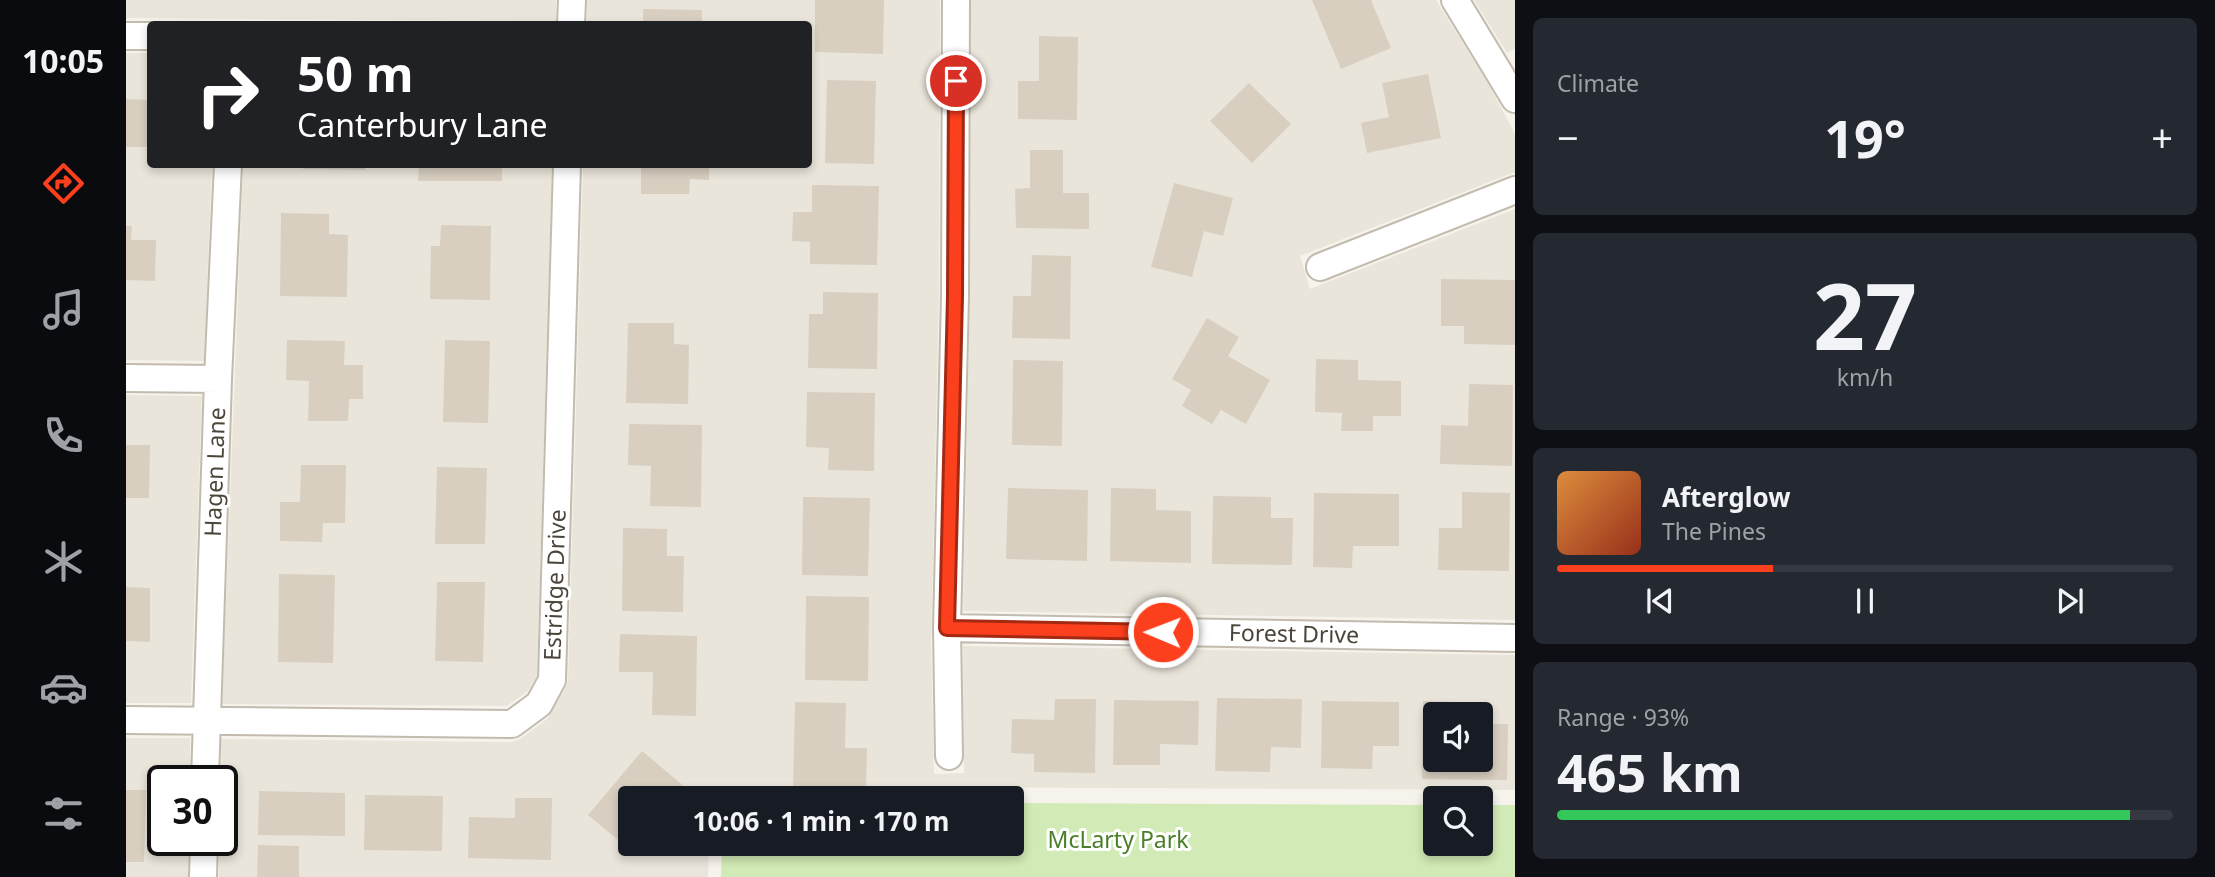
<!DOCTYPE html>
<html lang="en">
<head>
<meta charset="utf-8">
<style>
  body { margin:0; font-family:"Noto Sans",sans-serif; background:#242831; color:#f1f3f6; height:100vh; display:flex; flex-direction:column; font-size:26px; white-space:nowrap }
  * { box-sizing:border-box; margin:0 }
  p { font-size:23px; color:#9ea1a6 }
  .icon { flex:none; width:38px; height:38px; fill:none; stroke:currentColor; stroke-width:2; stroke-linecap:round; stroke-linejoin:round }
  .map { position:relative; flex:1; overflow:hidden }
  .side { display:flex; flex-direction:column; gap:18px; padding:18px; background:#0d0f14; width:700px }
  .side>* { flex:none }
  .banner { position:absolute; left:21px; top:21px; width:665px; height:147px; border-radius:7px; box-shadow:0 4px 10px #0003; background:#202124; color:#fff; overflow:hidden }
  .fabs { position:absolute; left:1297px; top:702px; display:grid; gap:14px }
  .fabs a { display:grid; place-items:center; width:70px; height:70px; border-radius:7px; background:#171b24; box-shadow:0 4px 10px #0003; font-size:35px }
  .speed { position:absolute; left:21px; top:765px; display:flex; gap:14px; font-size:35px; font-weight:700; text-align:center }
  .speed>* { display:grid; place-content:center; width:91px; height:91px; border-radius:50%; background:#171b24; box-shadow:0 4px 10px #0003; line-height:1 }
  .speed .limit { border:4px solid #111; border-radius:10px; background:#fff; color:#111 }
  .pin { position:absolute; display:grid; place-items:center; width:60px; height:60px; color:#fff; margin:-30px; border:4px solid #fff; border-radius:50%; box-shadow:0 2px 7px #0007 }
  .me { position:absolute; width:77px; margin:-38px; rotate:271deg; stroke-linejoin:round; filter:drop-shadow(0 0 5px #0008) }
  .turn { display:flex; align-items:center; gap:24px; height:147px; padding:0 35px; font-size:32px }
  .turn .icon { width:91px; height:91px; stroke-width:2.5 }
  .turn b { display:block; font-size:49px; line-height:60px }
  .big { font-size:52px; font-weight:700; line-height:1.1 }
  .side .card { flex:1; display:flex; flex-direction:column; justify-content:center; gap:10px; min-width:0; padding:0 24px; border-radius:10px; background:#242831 }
  .side .dial { align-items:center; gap:0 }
  .dial b { font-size:91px; line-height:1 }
  .song { display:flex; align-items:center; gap:21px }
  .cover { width:84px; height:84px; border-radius:10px; background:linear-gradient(135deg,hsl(30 70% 55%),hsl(10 70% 35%)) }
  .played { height:7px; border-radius:4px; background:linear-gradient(90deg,#fc3f1d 35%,#363941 35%) }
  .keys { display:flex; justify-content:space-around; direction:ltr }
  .heat { display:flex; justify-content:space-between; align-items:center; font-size:38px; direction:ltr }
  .charge { height:10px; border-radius:5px; background:linear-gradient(90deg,#34c759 93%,#363941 0) }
  .trip { position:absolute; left:492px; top:786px; width:406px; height:70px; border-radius:7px; background:#171b24; box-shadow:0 4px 10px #0003; font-weight:700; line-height:70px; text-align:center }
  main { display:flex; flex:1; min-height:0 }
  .tabs { display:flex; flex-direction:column; width:126px; justify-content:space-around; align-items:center; background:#090b0e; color:#9ea1a6 }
  .tabs .icon { width:49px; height:49px }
  .tabs .current { color:#fc3f1d }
  .tabs b { font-size:32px; color:#f1f3f6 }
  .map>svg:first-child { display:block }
  .residential { fill:#eae5da; fill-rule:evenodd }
  .green { fill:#d2eab5 }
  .building { fill:#d8cfc1 }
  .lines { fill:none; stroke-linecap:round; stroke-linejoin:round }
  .minor-casing { stroke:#c2bbae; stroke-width:30 }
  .minor { stroke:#fff; stroke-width:26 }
  .route-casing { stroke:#a42913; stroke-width:18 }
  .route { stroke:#fc3f1d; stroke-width:12 }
  .labels { text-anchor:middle; stroke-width:6; stroke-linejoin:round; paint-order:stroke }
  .street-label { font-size:23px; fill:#4b4439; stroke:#fff }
  .park-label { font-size:23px; fill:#4a7f2a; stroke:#fff }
</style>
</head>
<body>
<main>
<nav class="tabs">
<b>10:05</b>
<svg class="icon current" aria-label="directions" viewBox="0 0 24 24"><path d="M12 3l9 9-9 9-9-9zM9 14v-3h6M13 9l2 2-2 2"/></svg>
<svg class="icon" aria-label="music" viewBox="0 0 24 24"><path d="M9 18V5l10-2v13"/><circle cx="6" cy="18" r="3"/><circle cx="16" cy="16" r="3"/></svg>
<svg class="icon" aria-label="phone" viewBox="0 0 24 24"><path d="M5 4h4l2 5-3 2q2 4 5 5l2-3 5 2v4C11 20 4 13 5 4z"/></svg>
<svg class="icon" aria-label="climate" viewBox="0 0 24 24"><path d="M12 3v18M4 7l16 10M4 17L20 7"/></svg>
<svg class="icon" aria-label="car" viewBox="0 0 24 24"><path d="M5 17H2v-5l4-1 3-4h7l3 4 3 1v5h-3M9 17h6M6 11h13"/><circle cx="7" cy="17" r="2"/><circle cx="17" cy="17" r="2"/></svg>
<svg class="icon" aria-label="filters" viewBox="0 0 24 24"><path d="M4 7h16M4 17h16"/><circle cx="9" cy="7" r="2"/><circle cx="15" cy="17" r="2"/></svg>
</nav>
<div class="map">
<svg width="1389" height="877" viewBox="0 0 1389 877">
  <rect width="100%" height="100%" fill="#f6f3ec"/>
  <!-- residential -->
  <path class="residential" d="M 0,0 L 430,0 L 430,21 L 0,18 Z
    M 461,0 L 814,0 L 813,296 L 805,645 L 808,774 L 838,773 L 837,646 L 1389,655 L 1389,790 L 597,786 L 589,789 L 584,798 L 504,798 L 504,844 L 583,844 L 582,877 L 93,877 L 93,840 L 96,840 L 95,739 L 385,742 L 394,739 L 421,719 L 439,690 L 442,680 L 457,165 L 682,164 L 682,24 L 461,24 ZM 1309,714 L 1354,714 L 1354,760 L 1309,760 Z
    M 845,0 L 1310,0 L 1363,85 L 1389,134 L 1389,172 L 1174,256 L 1184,289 L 1389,209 L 1389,620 L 837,611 L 844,297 Z
    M 1348,0 L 1389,0 L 1389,49 L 1381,53 Z
    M 0,53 L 24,53 L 24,164 L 86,165 L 78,361 L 0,360 Z
    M 117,165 L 426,165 L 411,675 L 402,691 L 381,706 L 96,704 Z
    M 0,395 L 76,396 L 65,703 L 0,703 Z
    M 0,738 L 64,738 L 64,780 L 37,780 L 37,840 L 62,840 L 62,877 L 0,877 Z"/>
  <!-- green -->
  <path class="green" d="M 886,803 L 1309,805 L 1309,844 L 1354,844 L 1355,805 L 1389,805 L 1389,877 L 595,877 L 596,844 L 886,844 Z"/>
  <!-- building -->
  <path class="building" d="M 689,0 L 758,0 L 757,54 L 689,52 Z
    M 1186,0 L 1245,0 L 1265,48 L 1215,69 Z
    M 517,9 L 576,10 L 576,24 L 517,24 Z
    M 913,36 L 952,37 L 951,120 L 892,119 L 892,81 L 913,81 Z
    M 1302,74 L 1315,138 L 1241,153 L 1235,123 L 1263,117 L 1256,83 Z
    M 701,80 L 750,81 L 748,164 L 699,163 Z
    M 1123,83 L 1165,124 L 1126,163 L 1084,121 Z
    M 0,99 L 24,100 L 24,147 L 0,147 Z
    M 904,150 L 937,150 L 937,193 L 963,193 L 963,229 L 890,228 L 889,189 L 904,188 Z
    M 177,164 L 239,164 L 239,170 L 177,169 Z
    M 293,164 L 376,164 L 376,181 L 292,181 Z
    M 515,164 L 583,164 L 583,180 L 564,179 L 563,194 L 515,194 Z
    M 1048,183 L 1107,198 L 1097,236 L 1078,231 L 1066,277 L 1025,267 Z
    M 686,185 L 753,186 L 751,265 L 684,264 L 684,242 L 666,241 L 667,212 L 686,212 Z
    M 155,213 L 203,214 L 203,234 L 222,235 L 221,297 L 154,296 Z
    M 315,225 L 365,226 L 364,300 L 304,299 L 305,246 L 314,246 Z
    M 0,226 L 6,226 L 5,240 L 30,240 L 29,281 L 0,280 Z
    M 906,255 L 945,256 L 944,339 L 886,338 L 887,296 L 905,296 Z
    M 1315,279 L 1389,280 L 1389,345 L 1338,344 L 1338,326 L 1315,326 Z
    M 697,292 L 752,293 L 751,369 L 682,368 L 683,314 L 697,314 Z
    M 1081,318 L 1113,337 L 1102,356 L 1144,380 L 1120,424 L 1095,410 L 1086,424 L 1056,406 L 1065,390 L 1046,379 Z
    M 502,323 L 548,323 L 548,344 L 563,345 L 562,404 L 500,403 Z
    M 161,340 L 219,341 L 218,365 L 237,365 L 237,399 L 223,399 L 222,421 L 182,421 L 183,381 L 160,380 Z
    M 319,340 L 364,341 L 362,423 L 317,422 Z
    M 1190,359 L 1232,360 L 1232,380 L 1275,381 L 1275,416 L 1247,416 L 1247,431 L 1215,431 L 1216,413 L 1189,412 Z
    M 887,360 L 937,361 L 936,446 L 886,445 Z
    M 1343,384 L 1387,385 L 1386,466 L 1314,464 L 1315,425 L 1342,426 Z
    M 681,392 L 749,393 L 748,471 L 702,470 L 703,448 L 680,447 Z
    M 503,424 L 576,425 L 575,507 L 524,506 L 525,466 L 502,465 Z
    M 0,445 L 24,445 L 23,498 L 0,498 Z
    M 175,465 L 220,465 L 219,523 L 197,523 L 196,542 L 154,541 L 154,502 L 174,502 Z
    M 311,467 L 361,468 L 359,544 L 309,544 Z
    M 882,488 L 962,490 L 961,561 L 880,559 Z
    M 985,488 L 1030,489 L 1030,510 L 1065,511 L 1065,563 L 984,561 Z
    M 1336,492 L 1384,493 L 1383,571 L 1312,570 L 1313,528 L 1336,528 Z
    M 1188,493 L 1273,494 L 1273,546 L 1227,546 L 1226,568 L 1187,567 Z
    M 1087,496 L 1145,497 L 1145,518 L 1167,518 L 1166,565 L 1086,564 Z
    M 677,497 L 744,498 L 742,576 L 676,575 Z
    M 497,528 L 541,529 L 541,556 L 558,556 L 557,612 L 496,611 Z
    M 153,574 L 209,575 L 207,663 L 152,662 Z
    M 311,582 L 359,582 L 357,662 L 309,661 Z
    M 0,587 L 24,588 L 24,642 L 0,641 Z
    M 680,596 L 743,597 L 742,681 L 679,680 Z
    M 494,634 L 571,636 L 570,716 L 526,715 L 527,672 L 493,672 Z
    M 1091,698 L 1176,699 L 1175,748 L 1145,747 L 1144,772 L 1089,771 Z
    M 929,699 L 970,699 L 969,773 L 908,772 L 908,754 L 885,753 L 886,719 L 928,720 Z
    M 988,700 L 1073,701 L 1072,745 L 1034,744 L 1034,765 L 987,765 Z
    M 1196,701 L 1273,702 L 1273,746 L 1247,746 L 1246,769 L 1195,768 Z
    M 1297,701 L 1332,702 L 1332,714 L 1309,714 L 1309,760 L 1354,760 L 1354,724 L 1382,724 L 1381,780 L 1296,779 Z
    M 669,702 L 720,703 L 719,748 L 741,748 L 740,789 L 667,788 Z
    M 516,751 L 559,787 L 550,798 L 504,798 L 504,837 L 498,845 L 462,815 Z
    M 0,790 L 20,790 L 18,862 L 0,862 Z
    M 133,791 L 219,793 L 219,836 L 132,835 Z
    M 239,795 L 317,796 L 316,851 L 238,850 Z
    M 389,798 L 426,798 L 425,860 L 342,858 L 343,817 L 389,818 Z
    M 132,845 L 173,846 L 173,877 L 131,877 Z"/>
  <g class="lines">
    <defs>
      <path id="minor" d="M 1329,0 L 1389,99
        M 445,24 L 446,0
        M 0,36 L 24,36
        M 1194,267 L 1389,190
        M 0,378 L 92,379
        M 821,628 L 1389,638
        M 0,720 L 386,724 L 413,704 L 426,680 L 441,164
        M 823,756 L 821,628 L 829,296 L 830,0
        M 79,780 L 92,379 L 102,164
        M 77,877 L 78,840"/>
    </defs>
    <!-- minor casing -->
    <use href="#minor" class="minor-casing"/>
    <!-- minor -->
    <use href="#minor" class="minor"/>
  </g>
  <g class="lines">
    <defs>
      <path id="route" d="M 830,81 L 829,296 L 821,628 L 1037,632"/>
    </defs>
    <!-- route casing -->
    <use href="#route" class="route-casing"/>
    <!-- route -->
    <use href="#route" class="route"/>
  </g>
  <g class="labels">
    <!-- street labels -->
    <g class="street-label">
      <text transform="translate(89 472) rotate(-88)" y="8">Hagen Lane</text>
      <text transform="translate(429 585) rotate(-88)" y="8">Estridge Drive</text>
      <text transform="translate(1168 634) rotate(1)" y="8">Forest Drive</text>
    </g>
    <!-- park labels -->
    <g class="park-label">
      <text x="992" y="848">McLarty Park</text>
    </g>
  </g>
</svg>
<div class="fabs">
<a><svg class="icon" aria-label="sound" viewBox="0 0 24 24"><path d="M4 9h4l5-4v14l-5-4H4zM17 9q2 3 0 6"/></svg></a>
<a><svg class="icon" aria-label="search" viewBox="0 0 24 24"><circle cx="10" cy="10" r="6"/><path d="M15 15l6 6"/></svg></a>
</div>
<div class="speed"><div class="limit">30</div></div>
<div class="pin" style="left:830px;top:81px;background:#d93025"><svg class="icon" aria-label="arrive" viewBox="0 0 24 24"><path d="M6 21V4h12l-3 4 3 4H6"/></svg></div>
<svg class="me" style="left:1037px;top:632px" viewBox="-20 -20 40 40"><circle r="17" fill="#fc3f1d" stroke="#fff" stroke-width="3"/><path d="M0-11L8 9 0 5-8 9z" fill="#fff"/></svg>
<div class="trip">10:06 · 1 min · 170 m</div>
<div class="banner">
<div class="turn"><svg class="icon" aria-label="right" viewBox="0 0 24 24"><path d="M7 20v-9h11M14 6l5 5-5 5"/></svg><div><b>50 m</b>Canterbury Lane</div></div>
</div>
</div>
<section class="side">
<div class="card"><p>Climate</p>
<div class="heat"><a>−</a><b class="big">19°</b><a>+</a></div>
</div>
<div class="card dial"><b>27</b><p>km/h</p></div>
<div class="card">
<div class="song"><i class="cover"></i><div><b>Afterglow</b><p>The Pines</p></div></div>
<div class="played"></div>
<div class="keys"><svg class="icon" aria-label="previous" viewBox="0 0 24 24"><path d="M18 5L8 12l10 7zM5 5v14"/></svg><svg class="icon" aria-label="pause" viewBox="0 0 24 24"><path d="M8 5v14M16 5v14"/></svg><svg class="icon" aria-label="next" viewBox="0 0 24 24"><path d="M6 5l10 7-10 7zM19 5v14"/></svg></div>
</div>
<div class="card"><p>Range · 93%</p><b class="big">465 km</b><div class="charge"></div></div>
</section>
</main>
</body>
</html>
